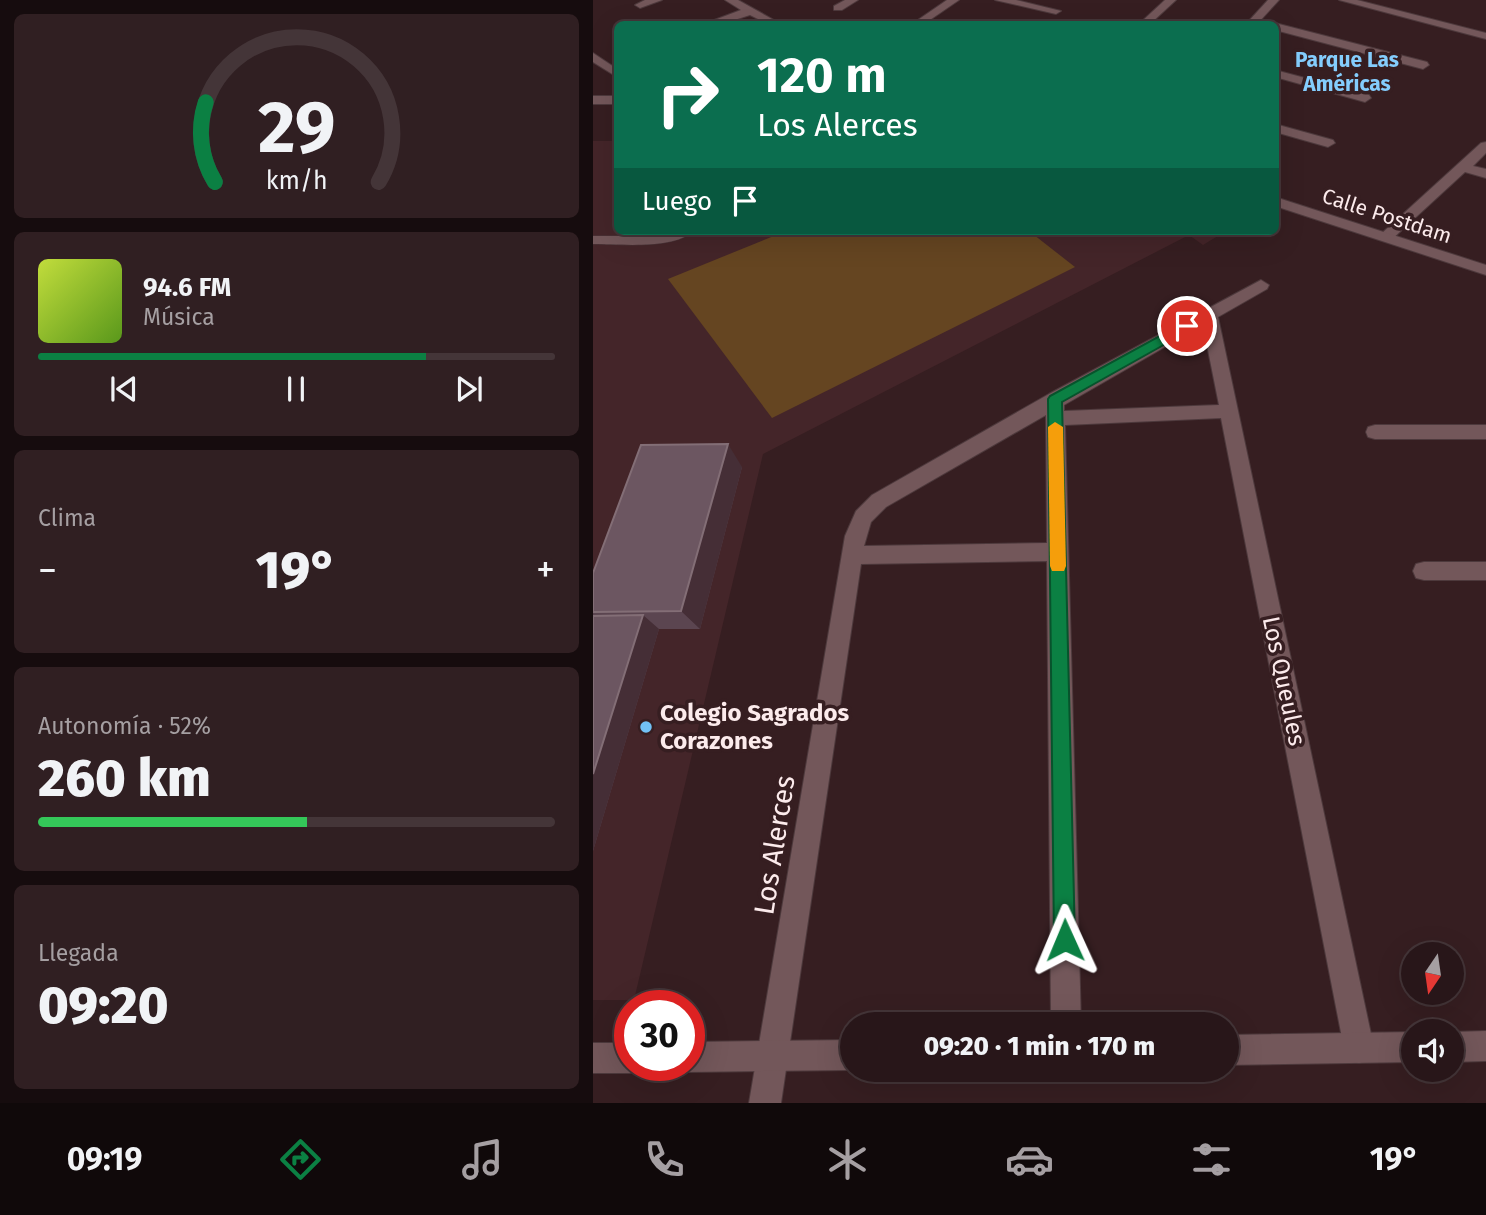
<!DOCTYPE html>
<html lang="es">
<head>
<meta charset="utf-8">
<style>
  body { margin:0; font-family:"Fira Sans",sans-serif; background:#301f22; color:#f1f3f6; height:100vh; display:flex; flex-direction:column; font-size:26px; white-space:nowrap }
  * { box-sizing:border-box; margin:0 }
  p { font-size:23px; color:#a59fa2 }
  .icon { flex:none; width:38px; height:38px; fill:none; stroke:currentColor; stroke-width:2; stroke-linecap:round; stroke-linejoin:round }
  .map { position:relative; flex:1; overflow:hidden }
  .details { display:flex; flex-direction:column; gap:14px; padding:14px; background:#160c0e; width:593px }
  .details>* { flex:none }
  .banner { position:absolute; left:21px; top:21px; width:665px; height:214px; border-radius:10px; box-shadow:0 7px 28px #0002,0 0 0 2px #443538; background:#0b6e4f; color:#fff; overflow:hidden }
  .needle { width:46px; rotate:193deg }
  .fabs { position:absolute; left:808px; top:942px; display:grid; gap:14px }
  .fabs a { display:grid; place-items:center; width:63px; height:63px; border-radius:50%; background:#281619; box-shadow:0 7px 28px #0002,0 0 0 2px #443538; font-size:35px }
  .speed { position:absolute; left:21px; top:990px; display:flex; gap:14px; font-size:35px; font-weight:700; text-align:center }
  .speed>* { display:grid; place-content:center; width:91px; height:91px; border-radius:50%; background:#281619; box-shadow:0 7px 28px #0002,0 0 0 2px #443538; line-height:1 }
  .speed .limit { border:10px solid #d22; background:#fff; color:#111 }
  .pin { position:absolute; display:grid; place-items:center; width:60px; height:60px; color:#fff; margin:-30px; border:4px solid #fff; border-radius:50%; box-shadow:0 2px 7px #0007 }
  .me { position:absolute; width:77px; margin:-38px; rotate:359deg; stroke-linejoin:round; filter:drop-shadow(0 0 5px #0008) }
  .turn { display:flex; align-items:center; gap:24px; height:147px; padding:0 28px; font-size:32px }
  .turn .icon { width:91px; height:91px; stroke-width:2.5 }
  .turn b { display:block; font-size:49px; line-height:60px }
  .then { display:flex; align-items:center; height:66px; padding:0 28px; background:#0003; gap:14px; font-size:26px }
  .big { font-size:52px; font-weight:800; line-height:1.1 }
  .details .widget { flex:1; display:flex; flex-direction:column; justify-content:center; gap:10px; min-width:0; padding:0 24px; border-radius:10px; background:#301f22 }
  .details .dial { align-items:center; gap:0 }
  .dial svg { height:182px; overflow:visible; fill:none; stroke:#443538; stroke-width:7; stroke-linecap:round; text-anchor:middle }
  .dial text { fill:#f1f3f6; stroke:none }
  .song { display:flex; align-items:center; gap:21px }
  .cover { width:84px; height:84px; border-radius:10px; background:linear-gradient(135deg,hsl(70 70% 55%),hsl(90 70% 35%)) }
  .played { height:7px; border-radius:4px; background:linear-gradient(90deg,#0b8043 75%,#443538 75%) }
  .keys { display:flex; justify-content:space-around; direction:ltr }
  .heat { display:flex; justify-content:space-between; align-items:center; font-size:38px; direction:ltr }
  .charge { height:10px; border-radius:5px; background:linear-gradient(90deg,#34c759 52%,#443538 0) }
  .trip { position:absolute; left:247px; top:1012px; width:399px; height:70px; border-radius:35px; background:#281619; box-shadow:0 7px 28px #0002,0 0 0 2px #443538; font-weight:800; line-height:70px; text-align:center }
  .tab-bar { display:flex; height:112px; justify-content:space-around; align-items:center; background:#10090a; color:#a59fa2 }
  .tab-bar .icon { width:49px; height:49px }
  .tab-bar .current { color:#0b8043 }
  .tab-bar b { font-size:32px; color:#f1f3f6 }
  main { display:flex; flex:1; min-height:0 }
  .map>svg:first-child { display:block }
  .built { fill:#442529 }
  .green { fill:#654521 }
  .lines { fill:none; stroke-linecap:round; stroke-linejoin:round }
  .service-casing { stroke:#4d393c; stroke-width:1 }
  .minor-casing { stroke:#4d393c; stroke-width:2 }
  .tertiary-casing { stroke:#4d393c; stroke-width:2 }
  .secondary-casing { stroke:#4d393c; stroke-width:2 }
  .service { fill:#73575a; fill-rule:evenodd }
  .minor { fill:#73575a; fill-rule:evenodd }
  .tertiary { fill:#73575a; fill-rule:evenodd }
  .secondary { fill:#73575a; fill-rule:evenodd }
  .wall { fill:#5b4550 }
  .shaded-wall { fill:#452e36 }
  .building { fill:#6c5661; stroke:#836e76; stroke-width:2 }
  .route { fill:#0b8043; stroke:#07532c; stroke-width:2 }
  .slow { fill:#f59e0b }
  .poi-dot { fill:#72c1f5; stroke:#361e21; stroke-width:2.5 }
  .labels { text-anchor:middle; stroke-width:7; stroke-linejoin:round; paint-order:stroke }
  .far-neighbourhood-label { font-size:21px; font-weight:bold; fill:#84cdfd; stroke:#361e21 }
  .far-street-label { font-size:21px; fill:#fcebec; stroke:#361e21 }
  .street-label { font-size:24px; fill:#fcebec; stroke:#361e21 }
  .poi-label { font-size:24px; font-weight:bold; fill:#fcebec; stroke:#361e21; text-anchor:start }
  .near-street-label { font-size:28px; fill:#fcebec; stroke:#361e21 }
</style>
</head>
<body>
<main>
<section class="details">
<div class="widget dial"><svg viewBox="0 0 100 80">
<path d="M14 69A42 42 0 1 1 86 69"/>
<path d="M14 69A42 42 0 0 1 10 34" stroke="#0b8043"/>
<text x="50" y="56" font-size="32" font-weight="700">29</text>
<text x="50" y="72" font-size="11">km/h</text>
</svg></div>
<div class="widget">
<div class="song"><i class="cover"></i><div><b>94.6 FM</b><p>Música</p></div></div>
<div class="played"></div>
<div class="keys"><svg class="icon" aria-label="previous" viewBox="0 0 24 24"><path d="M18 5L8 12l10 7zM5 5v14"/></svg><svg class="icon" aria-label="pause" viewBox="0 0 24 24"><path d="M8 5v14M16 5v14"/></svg><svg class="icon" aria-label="next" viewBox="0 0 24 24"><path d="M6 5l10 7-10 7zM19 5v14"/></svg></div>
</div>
<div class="widget"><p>Clima</p>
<div class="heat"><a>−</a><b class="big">19°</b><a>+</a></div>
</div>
<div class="widget"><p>Autonomía · 52%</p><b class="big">260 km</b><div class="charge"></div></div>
<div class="widget"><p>Llegada</p><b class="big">09:20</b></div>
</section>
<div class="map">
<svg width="893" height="1103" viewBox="0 0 893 1103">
  <rect width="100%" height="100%" fill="#361e21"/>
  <!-- built -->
  <path class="built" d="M 0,141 L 24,141 L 24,231 L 633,231 L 610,245 L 596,235 L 170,454 L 41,1000 L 0,1000 Z"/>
  <!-- green -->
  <path class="green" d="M 193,231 L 436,231 L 482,267 L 179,418 L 75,279 Z"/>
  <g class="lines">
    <defs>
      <path id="service" d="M 83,231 L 101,231 C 79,250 28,244 0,244 L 0,236 L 48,236 Z"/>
      <path id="minor" d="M 52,0 L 69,0 L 47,8 L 42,5 Z
        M 132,0 L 145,0 L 188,24 L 175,24 L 157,15 L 129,24 L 115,24 L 116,22 L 148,10 Z
        M 252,0 L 265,0 L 249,10 L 241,10 L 241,6 Z
        M 354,0 L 366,0 L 331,24 L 319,24 Z
        M 402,0 L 423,0 L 468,11 L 463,14 Z
        M 572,0 L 583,0 L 557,24 L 546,24 Z
        M 675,0 L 686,0 L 664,24 L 653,24 Z
        M 746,0 L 764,0 L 893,33 L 893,39 Z
        M 682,23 L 834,62 L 836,65 L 830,69 L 682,30 L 682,24 L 677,24 Z
        M 0,53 L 24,69 L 24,77 L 0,62 Z
        M 682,70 L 776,95 L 778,98 L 772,102 L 682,77 Z
        M 682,124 L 740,140 L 742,143 L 735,147 L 682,132 Z
        M 893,142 L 893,153 L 880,166 L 893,169 L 893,178 L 872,172 L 798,240 L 788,240 L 785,237 L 788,234 L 888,143 Z
        M 668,280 L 676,285 L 674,289 L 625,317 L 781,1048 L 777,1059 L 766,1063 L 755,1059 L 751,1048 L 628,418 L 472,425 L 488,1024 L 458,1024 L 454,561 L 268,564 L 188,1103 L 156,1103 L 252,536 L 263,511 L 279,495 L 456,394 ZM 610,325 L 626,405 L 471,411 L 471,405 ZM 453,415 L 454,543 L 271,546 L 278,522 L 293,507 Z
        M 782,425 L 893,425 L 893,439 L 782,439 L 775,437 L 773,432 L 775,427 Z
        M 831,562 L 893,562 L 893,580 L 831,580 L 823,578 L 820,571 L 823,564 Z"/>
      <path id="tertiary" d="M 0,96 L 24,96 L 24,104 L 0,104 Z
        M 682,197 L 893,265 L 893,275 L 682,206 Z"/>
      <path id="secondary" d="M 893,1031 L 893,1061 L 859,1062 L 859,1032 Z
        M 821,1032 L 821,1062 L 634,1065 L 634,1035 Z
        M 259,1040 L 259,1069 L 261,1069 L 259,1070 L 96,1072 L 84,1066 L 96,1066 L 96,1042 Z
        M 0,1043 L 37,1043 L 37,1066 L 49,1066 L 48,1069 L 37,1073 L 0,1073 Z"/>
    </defs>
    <!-- service casing -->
    <use href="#service" class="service-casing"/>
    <!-- minor casing -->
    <use href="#minor" class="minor-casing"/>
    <!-- tertiary casing -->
    <use href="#tertiary" class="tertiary-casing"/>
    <!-- secondary casing -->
    <use href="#secondary" class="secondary-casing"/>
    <!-- service -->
    <use href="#service" class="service"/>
    <!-- minor -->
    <use href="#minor" class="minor"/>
    <!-- tertiary -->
    <use href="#tertiary" class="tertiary"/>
    <!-- secondary -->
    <use href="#secondary" class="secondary"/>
  </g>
  <!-- wall -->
  <path class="wall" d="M 149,467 L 107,629 L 66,629 L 0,851 L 0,573 Z"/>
  <!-- shaded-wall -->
  <path class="shaded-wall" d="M 135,444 L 149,467 L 107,629 L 88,611 Z
    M 50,615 L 66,629 L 0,851 L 0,774 Z"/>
  <!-- building -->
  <path class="building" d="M 135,444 L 88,611 L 0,612 L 0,573 L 48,445 Z
    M 50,615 L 0,774 L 0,616 Z"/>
  <!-- route -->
  <path class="route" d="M 594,321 L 599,323 L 599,329 L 469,402 L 482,940 L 479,948 L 472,951 L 464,948 L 461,940 L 455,399 L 457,396 Z"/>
  <!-- slow -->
  <path class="slow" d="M 462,422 L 470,427 L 473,566 L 471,571 L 459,571 L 457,566 L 455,427 Z"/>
  <!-- markers -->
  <circle class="poi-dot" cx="53" cy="727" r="7"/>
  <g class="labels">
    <!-- far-neighbourhood labels -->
    <g class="far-neighbourhood-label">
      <text x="754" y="67">Parque Las<tspan x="754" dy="24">Américas</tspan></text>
    </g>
    <!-- far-street labels -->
    <g class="far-street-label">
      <text transform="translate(794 216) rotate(18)" y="7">Calle Postdam</text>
    </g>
    <!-- street labels -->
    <g class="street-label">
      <text transform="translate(691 681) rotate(78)" y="8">Los Queules</text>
    </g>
    <!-- poi labels -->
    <g class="poi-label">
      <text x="67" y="721">Colegio Sagrados<tspan x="67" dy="28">Corazones</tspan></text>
    </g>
    <!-- near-street labels -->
    <g class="near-street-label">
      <text transform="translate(181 845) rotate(-81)" y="10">Los Alerces</text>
    </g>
  </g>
</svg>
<div class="fabs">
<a><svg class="needle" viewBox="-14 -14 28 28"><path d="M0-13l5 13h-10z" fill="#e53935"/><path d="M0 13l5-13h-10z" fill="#a59fa2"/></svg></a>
<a><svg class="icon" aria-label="sound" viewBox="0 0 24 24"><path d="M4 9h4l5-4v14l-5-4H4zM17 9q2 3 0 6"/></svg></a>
</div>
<div class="speed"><div class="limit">30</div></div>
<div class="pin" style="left:594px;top:326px;background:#d93025"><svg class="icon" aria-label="arrive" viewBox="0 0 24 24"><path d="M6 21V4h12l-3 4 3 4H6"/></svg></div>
<svg class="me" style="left:472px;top:940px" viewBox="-20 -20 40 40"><path d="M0-17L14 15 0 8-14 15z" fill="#0b8043" stroke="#fff" stroke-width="4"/></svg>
<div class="trip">09:20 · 1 min · 170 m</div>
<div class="banner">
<div class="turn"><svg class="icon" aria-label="right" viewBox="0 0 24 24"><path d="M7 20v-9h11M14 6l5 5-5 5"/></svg><div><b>120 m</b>Los Alerces</div></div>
<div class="then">Luego<svg class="icon" aria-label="arrive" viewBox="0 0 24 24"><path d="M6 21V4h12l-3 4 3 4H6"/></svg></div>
</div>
</div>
</main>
<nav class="tab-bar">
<b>09:19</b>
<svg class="icon current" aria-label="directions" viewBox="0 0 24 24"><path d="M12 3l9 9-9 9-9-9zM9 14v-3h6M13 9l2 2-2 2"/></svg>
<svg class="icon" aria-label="music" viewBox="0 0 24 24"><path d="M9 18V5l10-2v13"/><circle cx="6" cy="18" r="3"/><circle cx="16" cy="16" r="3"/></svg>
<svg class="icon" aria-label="phone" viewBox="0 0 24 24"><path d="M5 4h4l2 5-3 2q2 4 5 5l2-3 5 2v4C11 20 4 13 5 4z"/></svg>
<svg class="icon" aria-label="climate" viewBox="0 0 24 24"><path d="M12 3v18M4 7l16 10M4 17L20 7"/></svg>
<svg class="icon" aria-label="car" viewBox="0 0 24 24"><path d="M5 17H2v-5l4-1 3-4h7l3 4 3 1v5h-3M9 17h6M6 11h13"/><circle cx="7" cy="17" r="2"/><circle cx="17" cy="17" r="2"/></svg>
<svg class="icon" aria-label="filters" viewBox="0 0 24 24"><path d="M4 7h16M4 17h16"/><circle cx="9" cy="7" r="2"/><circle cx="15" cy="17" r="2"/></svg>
<b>19°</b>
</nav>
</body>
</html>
